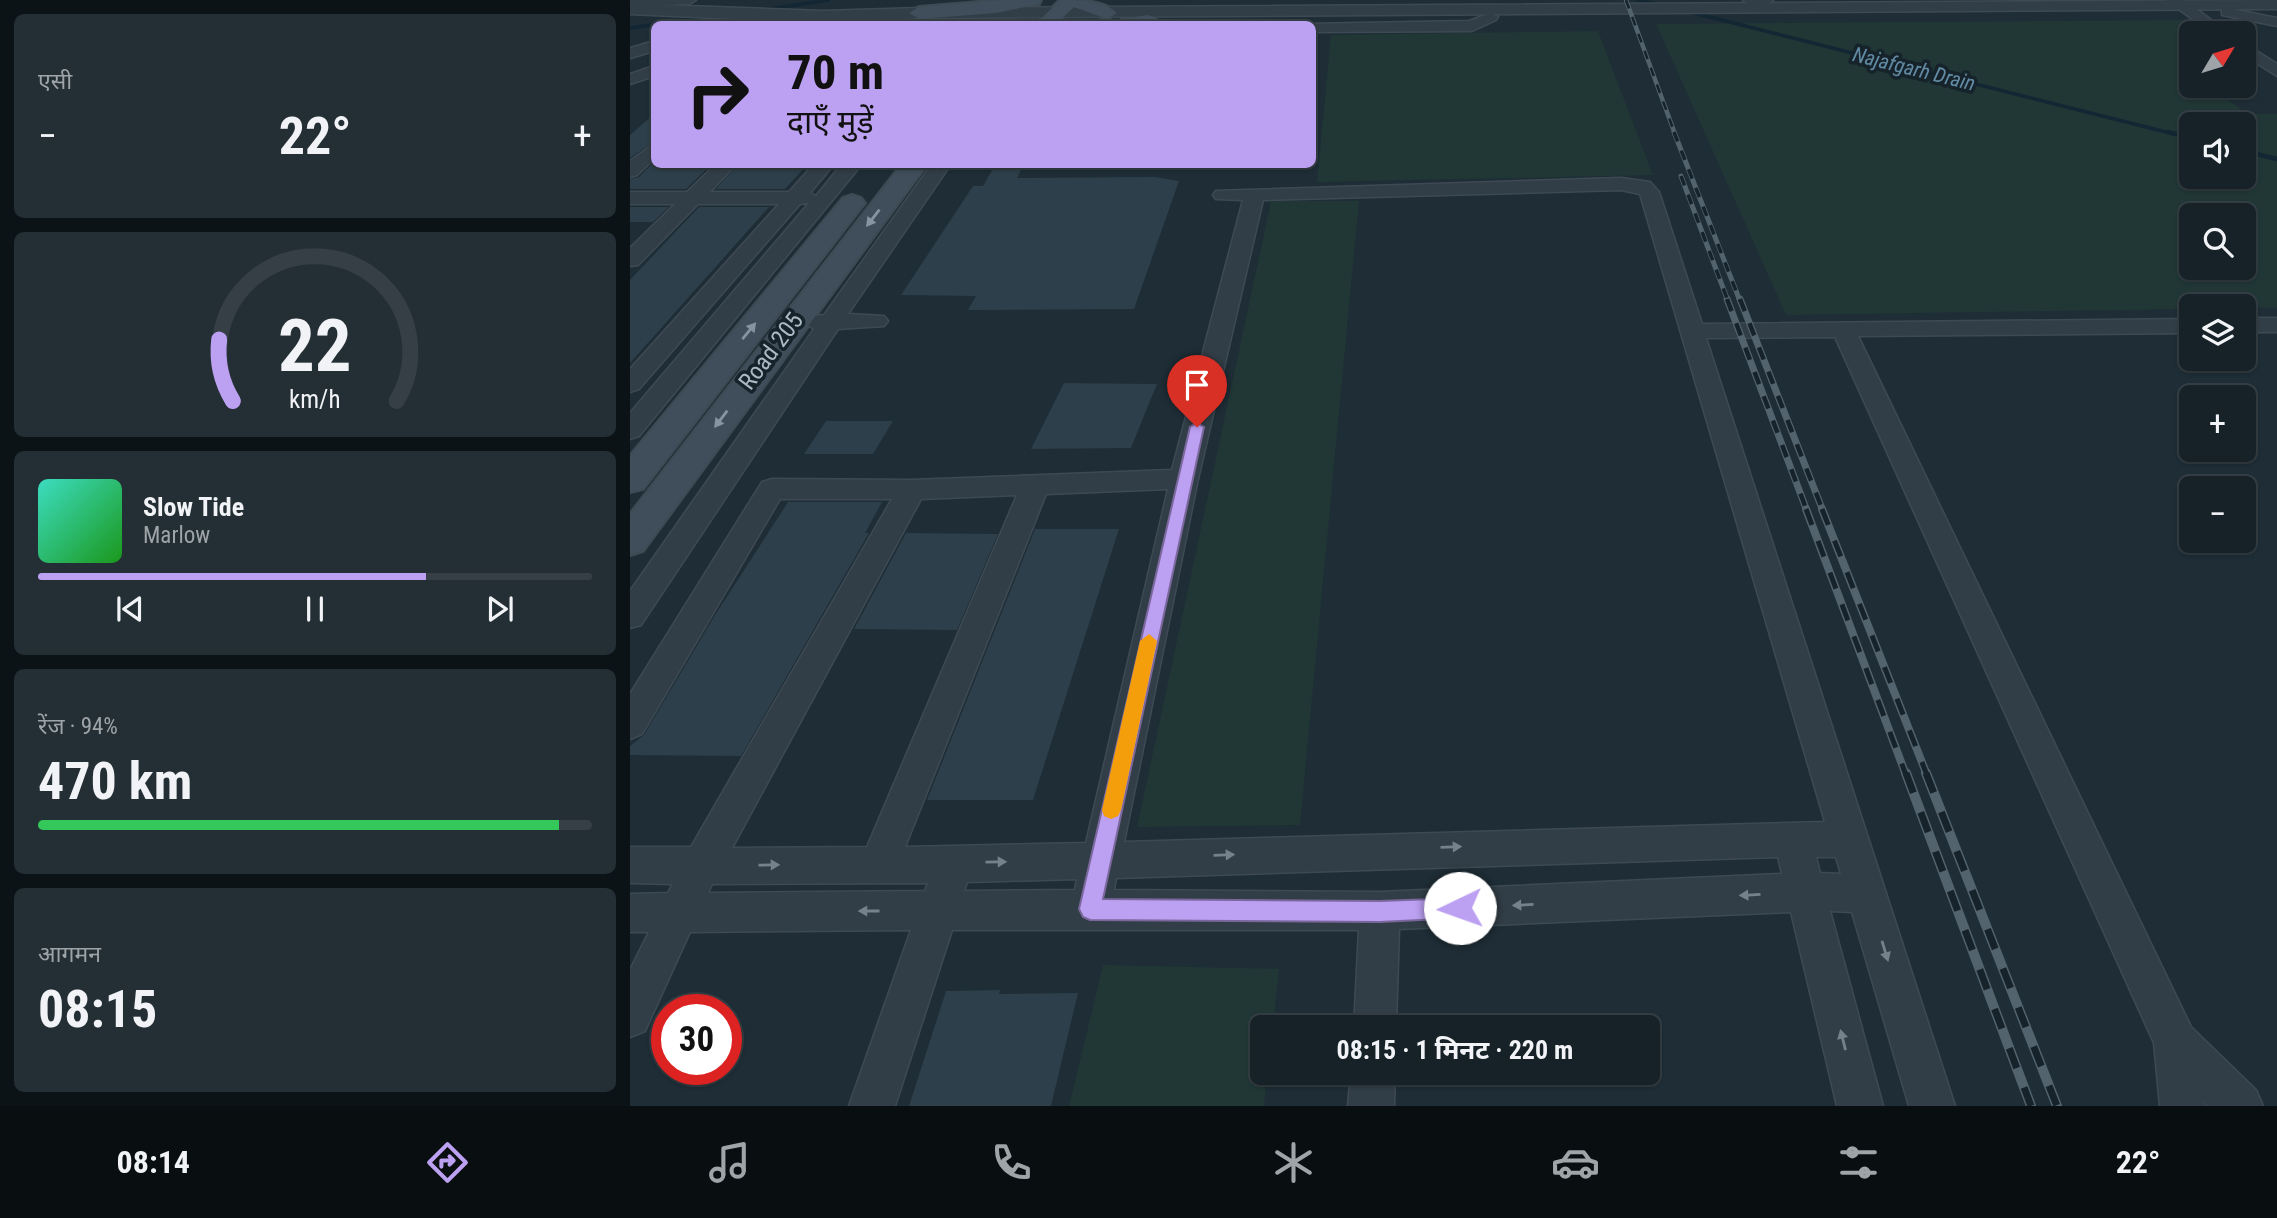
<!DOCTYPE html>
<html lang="hi">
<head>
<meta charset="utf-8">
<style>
  body { margin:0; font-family:"Roboto Condensed","Noto Sans Devanagari",sans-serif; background:#232f34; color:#f1f3f6; height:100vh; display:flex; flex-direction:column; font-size:26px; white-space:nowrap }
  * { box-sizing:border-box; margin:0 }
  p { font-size:23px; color:#9ea4a8 }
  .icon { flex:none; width:38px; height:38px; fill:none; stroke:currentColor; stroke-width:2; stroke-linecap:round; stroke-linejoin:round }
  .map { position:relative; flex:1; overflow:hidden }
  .details { display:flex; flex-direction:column; gap:14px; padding:14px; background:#0c1316; width:630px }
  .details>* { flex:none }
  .top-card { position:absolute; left:21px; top:21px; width:665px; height:147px; border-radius:10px; box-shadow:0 2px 5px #0004,0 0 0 2px #353f45; background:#bca0f2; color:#111; overflow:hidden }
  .needle { width:46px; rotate:52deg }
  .fabs { position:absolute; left:1549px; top:21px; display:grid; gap:14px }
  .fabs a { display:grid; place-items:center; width:77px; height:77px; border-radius:10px; background:#162228; box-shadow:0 2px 5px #0004,0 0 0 2px #353f45; font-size:35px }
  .speed { position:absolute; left:21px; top:994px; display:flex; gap:14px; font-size:35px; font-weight:700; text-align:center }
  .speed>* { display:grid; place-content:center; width:91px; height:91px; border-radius:50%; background:#162228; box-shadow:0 2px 5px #0004,0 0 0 2px #353f45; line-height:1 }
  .speed .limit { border:10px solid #d22; background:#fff; color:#111 }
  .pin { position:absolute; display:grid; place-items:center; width:60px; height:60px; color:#fff; margin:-72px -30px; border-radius:50% 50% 50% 0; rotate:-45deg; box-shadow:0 0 7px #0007 }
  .pin .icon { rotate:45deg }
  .me { position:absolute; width:77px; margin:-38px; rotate:267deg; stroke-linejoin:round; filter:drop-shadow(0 0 5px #0008) }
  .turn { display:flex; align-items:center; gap:24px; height:147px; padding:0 21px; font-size:32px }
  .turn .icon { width:91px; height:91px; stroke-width:2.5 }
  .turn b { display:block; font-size:49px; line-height:60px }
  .big { font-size:52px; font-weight:700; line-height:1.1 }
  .details .widget { flex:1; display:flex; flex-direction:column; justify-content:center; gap:10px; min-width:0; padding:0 24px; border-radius:10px; background:#232f34 }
  .details .dial { align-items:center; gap:0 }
  .dial svg { height:182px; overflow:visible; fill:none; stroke:#353f45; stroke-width:7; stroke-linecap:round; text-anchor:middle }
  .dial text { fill:#f1f3f6; stroke:none }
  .song { display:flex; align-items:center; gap:21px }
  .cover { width:84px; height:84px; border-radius:10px; background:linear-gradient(135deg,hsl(170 70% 55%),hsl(120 70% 35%)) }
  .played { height:7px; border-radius:4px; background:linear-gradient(90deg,#bca0f2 70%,#353f45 70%) }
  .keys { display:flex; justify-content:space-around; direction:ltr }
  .heat { display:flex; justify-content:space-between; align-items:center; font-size:38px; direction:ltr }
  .charge { height:10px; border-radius:5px; background:linear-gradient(90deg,#34c759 94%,#353f45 0) }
  .trip { position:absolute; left:620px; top:1015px; width:410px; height:70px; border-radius:10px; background:#162228; box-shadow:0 2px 5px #0004,0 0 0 2px #353f45; font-weight:700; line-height:70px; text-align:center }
  .dock { display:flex; height:112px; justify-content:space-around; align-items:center; background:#090e10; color:#9ea4a8 }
  .dock .icon { width:49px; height:49px }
  .dock .on { color:#bca0f2 }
  .dock b { font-size:32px; color:#f1f3f6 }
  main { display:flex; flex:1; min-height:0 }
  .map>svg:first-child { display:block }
  .green { fill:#203736; fill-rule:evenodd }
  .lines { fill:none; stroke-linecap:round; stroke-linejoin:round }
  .stream-far1 { stroke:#122633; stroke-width:3.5 }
  .stream { stroke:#122633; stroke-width:4.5 }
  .building { fill:#2d3f4a }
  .minor-casing { stroke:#3e4a53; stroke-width:3 }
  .tertiary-casing { stroke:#3e4a53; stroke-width:3 }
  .secondary-casing { stroke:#3e4a53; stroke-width:4 }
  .minor { fill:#323e47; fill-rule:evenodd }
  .tertiary { fill:#323e47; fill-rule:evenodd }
  .secondary { fill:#3f4e5a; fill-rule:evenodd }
  .rail-far4-casing { stroke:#53636e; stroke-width:4.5 }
  .rail-far3-casing { stroke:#53636e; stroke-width:5 }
  .rail-far2-casing { stroke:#53636e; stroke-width:7 }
  .rail-far1-casing { stroke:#53636e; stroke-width:8 }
  .rail-casing { stroke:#53636e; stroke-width:10 }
  .rail-far4 { stroke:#17232b; stroke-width:2.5; stroke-dasharray:9; stroke-linecap:butt }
  .rail-far3 { stroke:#17232b; stroke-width:3.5; stroke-dasharray:10; stroke-linecap:butt }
  .rail-far2 { stroke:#17232b; stroke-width:4.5; stroke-dasharray:13; stroke-linecap:butt }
  .rail-far1 { stroke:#17232b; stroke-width:5; stroke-dasharray:17; stroke-linecap:butt }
  .rail { stroke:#17232b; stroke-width:7; stroke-dasharray:21; stroke-linecap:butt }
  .oneway { fill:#85949f }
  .oneway2 { fill:#75828c }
  .route { fill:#bca0f2; stroke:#7a689d; stroke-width:2 }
  .slow { fill:#f59e0b }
  .labels { text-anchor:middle; stroke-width:7; stroke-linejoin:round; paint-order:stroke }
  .far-water-label { font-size:21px; font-style:italic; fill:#628ba5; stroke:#17232b }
  .street-label { font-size:24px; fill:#abb9c4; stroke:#17232b }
</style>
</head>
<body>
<main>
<section class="details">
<div class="widget"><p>एसी</p>
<div class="heat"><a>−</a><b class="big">22°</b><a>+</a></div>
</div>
<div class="widget dial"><svg viewBox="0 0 100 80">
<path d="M14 69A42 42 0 1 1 86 69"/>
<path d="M14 69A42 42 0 0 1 8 42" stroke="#bca0f2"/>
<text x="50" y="56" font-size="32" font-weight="700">22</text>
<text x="50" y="72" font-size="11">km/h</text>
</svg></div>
<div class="widget">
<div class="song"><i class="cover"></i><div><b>Slow Tide</b><p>Marlow</p></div></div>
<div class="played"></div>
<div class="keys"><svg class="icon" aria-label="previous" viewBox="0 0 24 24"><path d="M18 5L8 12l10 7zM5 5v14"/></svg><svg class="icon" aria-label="pause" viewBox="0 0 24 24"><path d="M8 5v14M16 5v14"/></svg><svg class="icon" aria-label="next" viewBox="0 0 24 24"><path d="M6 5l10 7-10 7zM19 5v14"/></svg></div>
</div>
<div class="widget"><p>रेंज · 94%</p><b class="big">470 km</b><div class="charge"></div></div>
<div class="widget"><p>आगमन</p><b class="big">08:15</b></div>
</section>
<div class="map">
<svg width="1647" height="1106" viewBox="0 0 1647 1106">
  <rect width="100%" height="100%" fill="#1e2d36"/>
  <!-- green -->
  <path class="green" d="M 1553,20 L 1572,33 L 1561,33 L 1561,86 L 1580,86 L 1617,114 L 1647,114 L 1647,308 L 1561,306 L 1561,309 L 1156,315 L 1026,24 ZM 1561,124 L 1614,124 L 1614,177 L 1561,177 ZM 1561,215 L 1614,215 L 1614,268 L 1561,268 Z
    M 968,31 L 1023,175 L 687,182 L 701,35 Z
    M 641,201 L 729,201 L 670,825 L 507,827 Z
    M 473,965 L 649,969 L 643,1027 L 632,1027 L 632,1073 L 637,1073 L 634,1106 L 439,1106 Z"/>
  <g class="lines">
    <!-- stream-far1 -->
    <path class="stream-far1" d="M 1008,0 L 1031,5
      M 133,10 L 198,0
      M 1056,11 L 1544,134
      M 0,28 L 87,16"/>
    <!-- stream -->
    <path class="stream" d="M 1538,132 L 1561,138
      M 1614,151 L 1647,159"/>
  </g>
  <!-- building -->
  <path class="building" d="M 24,114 L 24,142 L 0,158 L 0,135 Z
    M 24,162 L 24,164 L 82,164 L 56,189 L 0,189 L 0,179 L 9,177 Z
    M 108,164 L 178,164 L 155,189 L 86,189 Z
    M 394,164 L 387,178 L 525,177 L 549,181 L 504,309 L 338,310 L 346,296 L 271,295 L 343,186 L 353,186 L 365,165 Z
    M 0,207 L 39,207 L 23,222 L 0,222 Z
    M 69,207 L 139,207 L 0,363 L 0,280 Z
    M 434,383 L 527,384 L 501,448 L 401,449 Z
    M 196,421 L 263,421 L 243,454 L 174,454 Z
    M 158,502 L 252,502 L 235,533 L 239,533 L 111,756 L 0,755 L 0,746 L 14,735 L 85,615 Z
    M 405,529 L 489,529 L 403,800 L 297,800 Z
    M 276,533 L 368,534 L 327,630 L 224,629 Z
    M 370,990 L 369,994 L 448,993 L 421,1106 L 279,1106 L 316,991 Z"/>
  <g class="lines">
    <defs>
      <path id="minor" d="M 0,0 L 66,0 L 59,4 L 0,7 Z
        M 1113,0 L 1143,0 C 1137,7 1119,7 1113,0 Z
        M 1536,0 L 1553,0 L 1600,33 L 1582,33 Z
        M 1597,8 L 1647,18 L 1647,26 L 1592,15 L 1592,9 Z
        M 861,13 L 868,17 L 866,20 L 842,31 L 682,32 L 682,24 L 676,24 L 839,21 Z
        M 24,41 L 24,51 L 0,58 L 0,48 Z
        M 1614,43 L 1647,64 L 1647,76 L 1614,55 Z
        M 24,66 L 24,76 L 0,84 L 0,74 Z
        M 24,144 L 24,159 L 7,175 L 0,177 L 0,161 Z
        M 86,164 L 106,164 L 80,192 L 159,192 L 184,164 L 204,164 L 180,193 L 186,196 L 212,164 L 232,164 L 9,436 L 0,439 L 0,413 L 179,203 L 170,204 L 9,389 L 0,392 L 0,369 L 149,204 L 68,204 L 8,265 L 0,266 L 0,248 L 45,204 L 0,204 L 0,192 L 57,192 Z
        M 302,164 L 321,164 L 218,314 L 254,316 L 258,321 L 254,326 L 208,329 L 11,625 L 0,628 L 0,591 L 184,329 L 174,322 L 178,317 L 194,315 Z
        M 991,178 L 1020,182 L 1029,192 L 1072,324 L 1561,319 L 1561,333 L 1228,336 L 1561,1027 L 1626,1090 L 1633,1106 L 1578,1106 L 1573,1101 L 1576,1106 L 1530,1106 L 1524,1043 L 1205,337 L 1076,338 L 1325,1106 L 1279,1106 L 1222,912 L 1200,911 L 1253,1106 L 1207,1106 L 1161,912 L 769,929 L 766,1027 L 724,1027 L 729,930 L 322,930 L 265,1106 L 219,1106 L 281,930 L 60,932 L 15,1031 L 0,1037 L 0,970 L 19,932 L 0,932 L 0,894 L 38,893 L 43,884 L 0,883 L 0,847 L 61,847 L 262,499 L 150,499 L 12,734 L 0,739 L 0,694 L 132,482 L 142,479 L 282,480 L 542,470 L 613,200 L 586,199 L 583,195 L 586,191 ZM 991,190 L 1010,194 L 1195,822 L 494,842 L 568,479 L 633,200 ZM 538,489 L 456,843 L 275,847 L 416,494 ZM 387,495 L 237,847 L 102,848 L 291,499 ZM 1148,857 L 1152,874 L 750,892 L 484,890 L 486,878 ZM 1186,857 L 1206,857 L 1211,874 L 1190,873 ZM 447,879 L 445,890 L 334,891 L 337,882 ZM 298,883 L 295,891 L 78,893 L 82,884 Z
        M 1614,318 L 1647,318 L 1647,332 L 1614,332 Z
        M 721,1073 L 765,1073 L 764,1106 L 718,1106 Z"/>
      <path id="tertiary" d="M 1647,0 L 1647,9 L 289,18 L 193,23 L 0,14 L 0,4 L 193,11 L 289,8 Z"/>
      <path id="secondary" d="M 373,0 L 411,0 L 409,4 L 366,13 L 289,19 L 279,13 L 289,7 Z
        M 430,0 C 448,0 474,0 487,13 L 477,19 L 444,7 L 426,24 L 406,24 Z
        M 517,15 L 524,17 L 527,21 L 524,24 L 488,24 L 491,20 Z
        M 272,164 L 297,164 L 13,551 L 0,555 L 0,514 Z
        M 222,195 L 231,198 L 235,203 L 231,208 L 13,489 L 0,492 L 0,456 L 213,198 Z"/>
    </defs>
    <!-- minor casing -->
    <use href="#minor" class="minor-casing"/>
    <!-- tertiary casing -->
    <use href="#tertiary" class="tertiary-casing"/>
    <!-- secondary casing -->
    <use href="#secondary" class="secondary-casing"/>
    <!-- minor -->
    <use href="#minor" class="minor"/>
    <!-- tertiary -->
    <use href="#tertiary" class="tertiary"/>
    <!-- secondary -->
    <use href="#secondary" class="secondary"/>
    <defs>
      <path id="rail-far4" d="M 996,0 L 1045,134"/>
      <path id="rail-far3" d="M 1044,132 L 1110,301
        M 1051,176 L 1098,301"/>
      <path id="rail-far2" d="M 1097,299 L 1177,511
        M 1110,299 L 1193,511"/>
      <path id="rail-far1" d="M 1176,509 L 1276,775
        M 1192,509 L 1297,775"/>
      <path id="rail" d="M 1276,773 L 1401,1106
        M 1296,773 L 1427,1106"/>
    </defs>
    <!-- rail-far4 casing -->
    <use href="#rail-far4" class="rail-far4-casing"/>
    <!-- rail-far3 casing -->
    <use href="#rail-far3" class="rail-far3-casing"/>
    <!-- rail-far2 casing -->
    <use href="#rail-far2" class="rail-far2-casing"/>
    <!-- rail-far1 casing -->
    <use href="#rail-far1" class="rail-far1-casing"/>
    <!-- rail casing -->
    <use href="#rail" class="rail-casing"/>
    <!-- rail-far4 -->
    <use href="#rail-far4" class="rail-far4"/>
    <!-- rail-far3 -->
    <use href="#rail-far3" class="rail-far3"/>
    <!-- rail-far2 -->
    <use href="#rail-far2" class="rail-far2"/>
    <!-- rail-far1 -->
    <use href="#rail-far1" class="rail-far1"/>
    <!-- rail -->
    <use href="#rail" class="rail"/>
  </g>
  <!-- one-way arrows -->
  <defs><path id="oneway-solid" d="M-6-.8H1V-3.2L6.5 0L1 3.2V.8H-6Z" transform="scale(1.75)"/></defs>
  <g class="oneway">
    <use href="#oneway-solid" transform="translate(243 218) rotate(128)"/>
    <use href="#oneway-solid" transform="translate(119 331) rotate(-51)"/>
    <use href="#oneway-solid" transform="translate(91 419) rotate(127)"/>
  </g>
  <g class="oneway2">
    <use href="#oneway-solid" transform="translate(821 847) rotate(-2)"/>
    <use href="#oneway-solid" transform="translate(594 855) rotate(-2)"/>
    <use href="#oneway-solid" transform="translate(366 862) rotate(-1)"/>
    <use href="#oneway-solid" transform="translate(139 865) rotate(-1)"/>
    <use href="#oneway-solid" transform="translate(1120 895) rotate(177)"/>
    <use href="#oneway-solid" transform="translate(893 905) rotate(177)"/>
    <use href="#oneway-solid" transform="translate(239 911) rotate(-180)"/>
    <use href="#oneway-solid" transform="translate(1255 951) rotate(73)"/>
    <use href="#oneway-solid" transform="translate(1213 1040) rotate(-104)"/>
  </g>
  <!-- route -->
  <path class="route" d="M 567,423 L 574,427 L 473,899 L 750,901 L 830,898 L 838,901 L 841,908 L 838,915 L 830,918 L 750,922 L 460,920 L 453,917 L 449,909 L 560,427 Z"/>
  <!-- slow -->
  <path class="slow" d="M 519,634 L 527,641 L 491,810 L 488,816 L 481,819 L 474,816 L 472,810 L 510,641 Z"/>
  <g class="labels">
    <!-- far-water labels -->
    <g class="far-water-label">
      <text transform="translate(1284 69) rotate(14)" y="7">Najafgarh Drain</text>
    </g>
    <!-- street labels -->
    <g class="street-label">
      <text transform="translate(141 351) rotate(-53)" y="8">Road 205</text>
    </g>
  </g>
</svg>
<div class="fabs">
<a><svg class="needle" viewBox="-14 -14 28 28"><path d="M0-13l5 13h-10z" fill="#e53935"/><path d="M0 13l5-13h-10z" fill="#9ea4a8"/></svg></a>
<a><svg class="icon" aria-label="sound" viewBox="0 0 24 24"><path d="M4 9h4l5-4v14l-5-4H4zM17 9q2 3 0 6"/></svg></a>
<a><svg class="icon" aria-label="search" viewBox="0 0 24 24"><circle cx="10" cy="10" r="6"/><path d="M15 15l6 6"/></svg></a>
<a><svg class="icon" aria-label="layers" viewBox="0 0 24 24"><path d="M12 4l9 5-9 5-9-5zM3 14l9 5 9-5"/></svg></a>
<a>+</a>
<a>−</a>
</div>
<div class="speed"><div class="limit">30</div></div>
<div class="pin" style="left:567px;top:427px;background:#d93025"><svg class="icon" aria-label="arrive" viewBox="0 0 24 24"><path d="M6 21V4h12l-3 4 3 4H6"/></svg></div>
<svg class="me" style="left:830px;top:908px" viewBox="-20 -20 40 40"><circle r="19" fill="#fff"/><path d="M0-13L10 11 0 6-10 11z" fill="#bca0f2"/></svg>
<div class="trip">08:15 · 1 मिनट · 220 m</div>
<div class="top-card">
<div class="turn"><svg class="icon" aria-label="right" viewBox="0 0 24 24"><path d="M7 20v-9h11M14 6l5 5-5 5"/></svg><div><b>70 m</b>दाएँ मुड़ें</div></div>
</div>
</div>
</main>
<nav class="dock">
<b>08:14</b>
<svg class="icon on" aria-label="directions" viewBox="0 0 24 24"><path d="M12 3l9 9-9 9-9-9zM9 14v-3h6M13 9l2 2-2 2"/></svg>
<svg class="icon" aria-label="music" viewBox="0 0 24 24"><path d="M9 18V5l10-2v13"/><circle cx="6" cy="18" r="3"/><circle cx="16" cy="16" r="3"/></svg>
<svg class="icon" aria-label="phone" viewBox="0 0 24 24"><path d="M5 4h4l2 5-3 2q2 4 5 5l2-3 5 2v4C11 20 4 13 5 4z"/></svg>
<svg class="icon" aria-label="climate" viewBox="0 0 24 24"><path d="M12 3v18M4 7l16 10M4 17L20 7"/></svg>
<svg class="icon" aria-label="car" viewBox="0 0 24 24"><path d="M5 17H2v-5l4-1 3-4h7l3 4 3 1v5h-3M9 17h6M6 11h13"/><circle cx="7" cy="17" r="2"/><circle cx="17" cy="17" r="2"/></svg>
<svg class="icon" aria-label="filters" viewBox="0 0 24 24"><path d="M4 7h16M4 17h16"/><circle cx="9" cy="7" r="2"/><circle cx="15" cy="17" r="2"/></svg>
<b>22°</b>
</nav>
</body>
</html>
